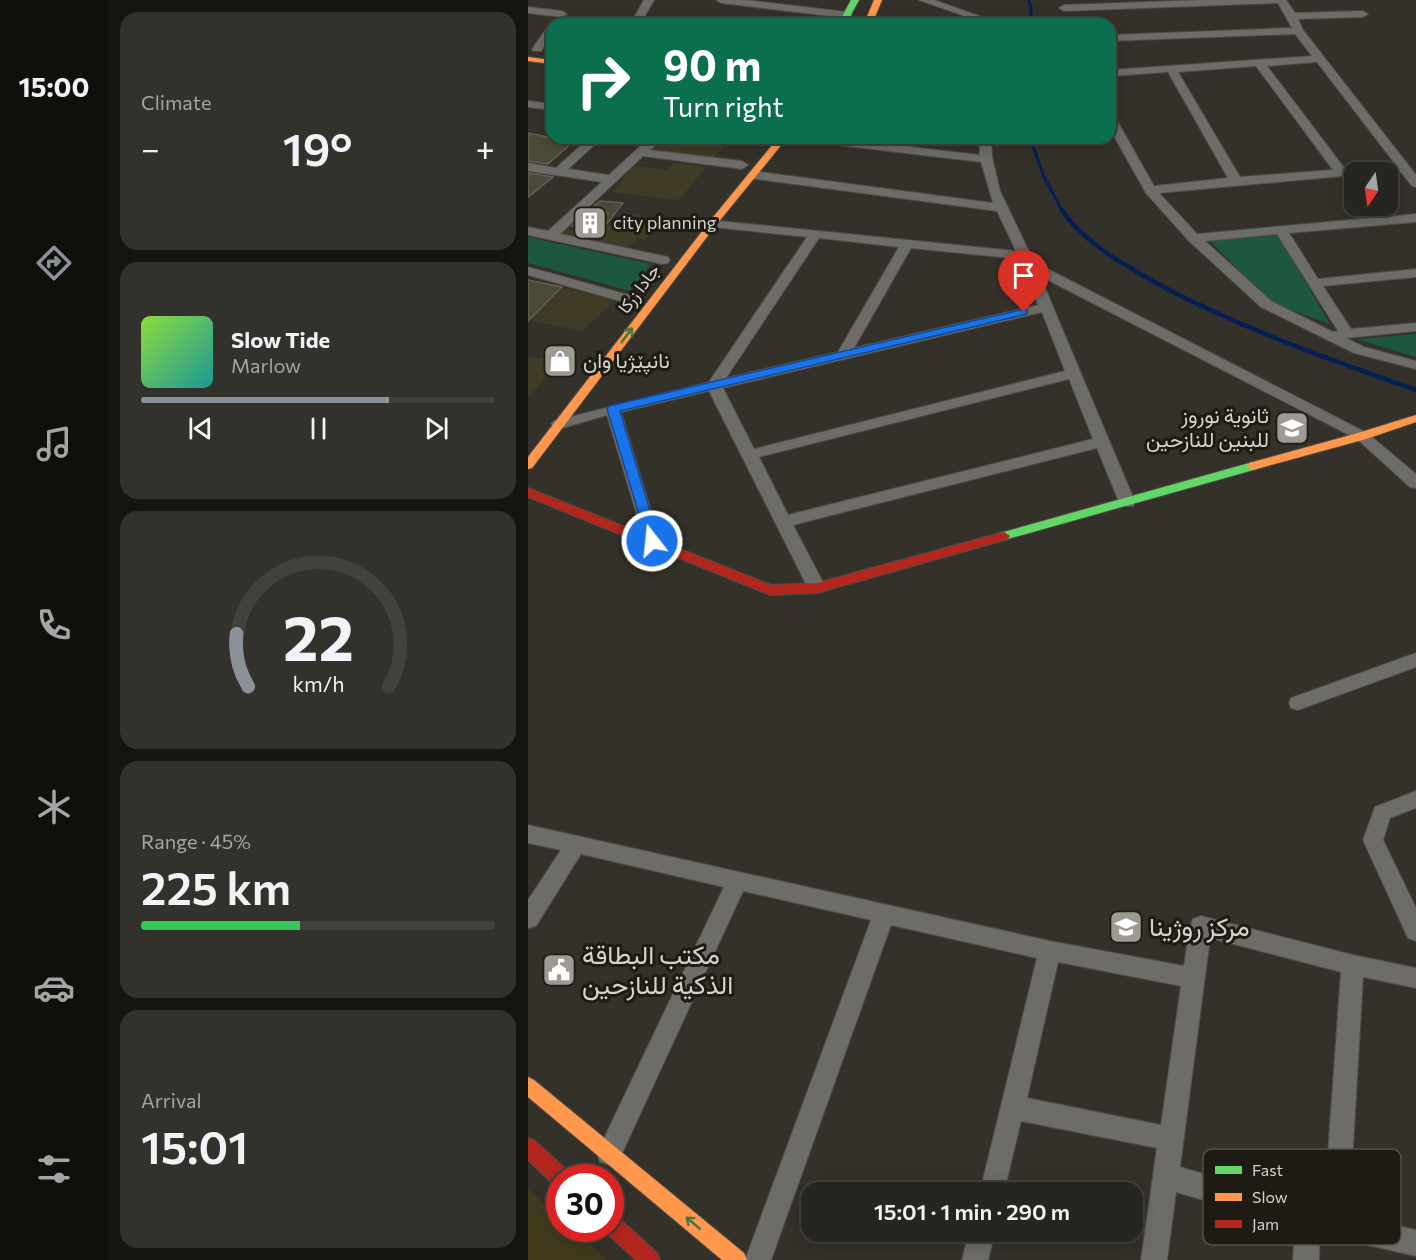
<!DOCTYPE html>
<html lang="en">
<head>
<meta charset="utf-8">
<style>
  body { margin:0; font-family:Commissioner,Vazirmatn,sans-serif; background:#32312c; color:#f1f3f6; height:100vh; display:flex; flex-direction:column; font-size:22px; white-space:nowrap }
  * { box-sizing:border-box; margin:0 }
  p { font-size:20px; color:#a4a5a4 }
  .icon { flex:none; width:33px; height:33px; fill:none; stroke:currentColor; stroke-width:2; stroke-linecap:round; stroke-linejoin:round }
  .map { position:relative; flex:1; overflow:hidden }
  .side { display:flex; flex-direction:column; gap:12px; padding:12px; background:#151411; width:420px }
  .side>* { flex:none }
  .top-card { position:absolute; left:18px; top:18px; width:570px; height:126px; border-radius:18px; box-shadow:0 3px 15px #0003,0 0 0 2px #42423d; background:#0b6e4f; color:#fff; overflow:hidden }
  .needle { width:39px; rotate:193deg }
  .buttons { position:absolute; left:816px; top:162px; display:grid; gap:12px }
  .buttons a { display:grid; place-items:center; width:54px; height:54px; border-radius:12px; background:#26251f; box-shadow:0 3px 15px #0003,0 0 0 2px #42423d; font-size:30px }
  .speed { position:absolute; left:18px; top:1164px; display:flex; gap:12px; font-size:30px; font-weight:700; text-align:center }
  .speed>* { display:grid; place-content:center; width:78px; height:78px; border-radius:50%; background:#26251f; box-shadow:0 3px 15px #0003,0 0 0 2px #42423d; line-height:1 }
  .speed .limit { border:9px solid #d22; background:#fff; color:#111 }
  .pin { position:absolute; display:grid; place-items:center; width:51px; height:51px; color:#fff; margin:-62px -26px; border-radius:50% 50% 50% 0; rotate:-45deg; box-shadow:0 0 6px #0007 }
  .pin .icon { rotate:45deg }
  .me { position:absolute; width:66px; margin:-33px; rotate:344deg; stroke-linejoin:round; filter:drop-shadow(0 0 4px #0008) }
  .turn { display:flex; align-items:center; gap:21px; height:126px; padding:0 18px; font-size:27px }
  .turn .icon { width:78px; height:78px; stroke-width:2.5 }
  .turn b { display:block; font-size:42px; line-height:51px }
  .big { font-size:45px; font-weight:600; line-height:1.1 }
  .side .widget { flex:1; display:flex; flex-direction:column; justify-content:center; gap:9px; min-width:0; padding:0 21px; border-radius:18px; background:#32312c }
  .side .dial { align-items:center; gap:0 }
  .dial svg { height:156px; overflow:visible; fill:none; stroke:#42423d; stroke-width:7; stroke-linecap:round; text-anchor:middle }
  .dial text { fill:#f1f3f6; stroke:none }
  .song { display:flex; align-items:center; gap:18px }
  .cover { width:72px; height:72px; border-radius:9px; background:linear-gradient(135deg,hsl(90 70% 55%),hsl(180 70% 35%)) }
  .played { height:6px; border-radius:3px; background:linear-gradient(90deg,#8c9099 70%,#42423d 70%) }
  .keys { display:flex; justify-content:space-around; direction:ltr }
  .heat { display:flex; justify-content:space-between; align-items:center; font-size:33px; direction:ltr }
  .charge { height:9px; border-radius:4px; background:linear-gradient(90deg,#34c759 45%,#42423d 0) }
  .trip { position:absolute; left:273px; top:1182px; width:342px; height:60px; border-radius:18px; background:#26251f; box-shadow:0 3px 15px #0003,0 0 0 2px #42423d; font-weight:600; line-height:60px; text-align:center }
  main { display:flex; flex:1; min-height:0 }
  .tabs { display:flex; flex-direction:column; width:108px; justify-content:space-around; align-items:center; background:#0f0f0c; color:#a4a5a4 }
  .tabs .icon { width:42px; height:42px }
  .tabs .active { color:#8c9099 }
  .tabs b { font-size:27px; color:#f1f3f6 }
  .map>svg:first-child { display:block }
  .built { fill:#403b27 }
  .green { fill:#1d573e }
  .sand { fill:#413a1d }
  .lines { fill:none; stroke-linecap:round; stroke-linejoin:round }
  .stream-far1 { stroke:#051e53; stroke-width:3 }
  .stream { stroke:#051e53; stroke-width:4.5 }
  .building { fill:#4c4938; stroke:#615f58; stroke-width:1.5 }
  .street-casing { stroke:#4f4d47; stroke-width:2 }
  .fast-casing { stroke:#4f4d47; stroke-width:2 }
  .slow-casing { stroke:#4f4d47; stroke-width:2 }
  .jam-casing { stroke:#4f4d47; stroke-width:2 }
  .street { fill:#6e6c69; fill-rule:evenodd }
  .fast { fill:#63d668; fill-rule:evenodd }
  .slow { fill:#ff974d; fill-rule:evenodd }
  .jam { fill:#b3261e; fill-rule:evenodd }
  .oneway { stroke:#40783e }
  .route { fill:#1a73e8; stroke:#114b97; stroke-width:1.5 }
  .labels { text-anchor:middle; stroke-width:6; stroke-linejoin:round; paint-order:stroke }
  .far-poi-label { font-size:18px; fill:#d5d3ca; stroke:#1d1b14; text-anchor:start }
  .far-street-label { font-size:18px; fill:#d5d3ca; stroke:#1d1b14 }
  .poi-label { font-size:21px; fill:#d5d3ca; stroke:#1d1b14; text-anchor:start }
  .near-poi-label { font-size:26px; fill:#d5d3ca; stroke:#1d1b14; text-anchor:start }
  .key { fill:#1d1b14; stroke:#54524b; stroke-width:1.5 }
  .key-label { font-size:16px; fill:#d5d3ca }
</style>
</head>
<body>
<main>
<nav class="tabs">
<b>15:00</b>
<svg class="icon active" aria-label="directions" viewBox="0 0 24 24"><path d="M12 3l9 9-9 9-9-9zM9 14v-3h6M13 9l2 2-2 2"/></svg>
<svg class="icon" aria-label="music" viewBox="0 0 24 24"><path d="M9 18V5l10-2v13"/><circle cx="6" cy="18" r="3"/><circle cx="16" cy="16" r="3"/></svg>
<svg class="icon" aria-label="phone" viewBox="0 0 24 24"><path d="M5 4h4l2 5-3 2q2 4 5 5l2-3 5 2v4C11 20 4 13 5 4z"/></svg>
<svg class="icon" aria-label="climate" viewBox="0 0 24 24"><path d="M12 3v18M4 7l16 10M4 17L20 7"/></svg>
<svg class="icon" aria-label="car" viewBox="0 0 24 24"><path d="M5 17H2v-5l4-1 3-4h7l3 4 3 1v5h-3M9 17h6M6 11h13"/><circle cx="7" cy="17" r="2"/><circle cx="17" cy="17" r="2"/></svg>
<svg class="icon" aria-label="filters" viewBox="0 0 24 24"><path d="M4 7h16M4 17h16"/><circle cx="9" cy="7" r="2"/><circle cx="15" cy="17" r="2"/></svg>
</nav>
<section class="side">
<div class="widget"><p>Climate</p>
<div class="heat"><a>−</a><b class="big">19°</b><a>+</a></div>
</div>
<div class="widget">
<div class="song"><i class="cover"></i><div><b>Slow Tide</b><p>Marlow</p></div></div>
<div class="played"></div>
<div class="keys"><svg class="icon" aria-label="previous" viewBox="0 0 24 24"><path d="M18 5L8 12l10 7zM5 5v14"/></svg><svg class="icon" aria-label="pause" viewBox="0 0 24 24"><path d="M8 5v14M16 5v14"/></svg><svg class="icon" aria-label="next" viewBox="0 0 24 24"><path d="M6 5l10 7-10 7zM19 5v14"/></svg></div>
</div>
<div class="widget dial"><svg viewBox="0 0 100 80">
<path d="M14 69A42 42 0 1 1 86 69"/>
<path d="M14 69A42 42 0 0 1 8 42" stroke="#8c9099"/>
<text x="50" y="56" font-size="32" font-weight="700">22</text>
<text x="50" y="72" font-size="11">km/h</text>
</svg></div>
<div class="widget"><p>Range · 45%</p><b class="big">225 km</b><div class="charge"></div></div>
<div class="widget"><p>Arrival</p><b class="big">15:01</b></div>
</section>
<div class="map">
<svg width="888" height="1260" viewBox="0 0 888 1260">
  <rect width="100%" height="100%" fill="#333129"/>
  <!-- built -->
  <path class="built" d="M 135,138 L 192,138 L 202,139 L 185,158 L 119,149 L 129,139 Z
    M 146,163 L 178,167 L 151,200 L 84,192 L 106,166 L 139,170 Z
    M 96,212 L 136,219 L 117,240 L 109,238 L 100,248 L 29,236 L 36,230 L 43,231 L 48,226 L 74,230 Z
    M 35,288 L 87,300 L 54,331 L 2,320 Z
    M 0,357 L 32,361 L 0,398 Z"/>
  <!-- green -->
  <path class="green" d="M 750,235 L 802,324 L 741,302 L 681,240 Z
    M 0,237 L 123,264 L 102,291 L 0,263 Z
    M 888,334 L 888,357 L 829,339 Z"/>
  <!-- sand -->
  <path class="sand" d="M 0,1189 L 31,1217 L 32,1228 L 44,1229 L 79,1260 L 0,1260 Z"/>
  <g class="lines">
    <!-- stream-far1 -->
    <path class="stream-far1" d="M 500,0 L 503,6 L 503,24
      M 502,138 L 516,177 L 534,210"/>
    <!-- stream -->
    <path class="stream" d="M 533,209 C 556,243 595,264 630,284 C 712,328 800,359 888,390"/>
  </g>
  <!-- building -->
  <path class="building" d="M 0,133 L 24,138 L 47,140 L 20,164 L 0,161 Z
    M 0,173 L 25,177 L 0,197 Z
    M 72,201 L 95,203 L 75,229 L 44,226 Z
    M 0,280 L 34,287 L 0,321 Z"/>
  <g class="lines">
    <defs>
      <path id="street" d="M 116,0 L 126,0 L 115,19 L 136,21 L 141,24 L 102,24 Z
        M 188,0 L 218,0 L 319,12 L 324,15 L 319,18 L 193,3 Z
        M 391,0 L 406,0 L 457,18 L 448,20 Z
        M 673,0 L 758,0 L 767,13 L 835,11 L 840,14 L 835,17 L 770,19 L 775,30 L 888,175 L 888,187 L 884,186 L 873,172 L 826,172 L 826,175 L 631,193 L 669,234 L 888,214 L 888,222 L 761,233 L 790,279 L 888,269 L 888,277 L 795,286 L 823,329 L 888,323 L 888,331 L 818,338 L 836,347 L 888,361 L 888,369 L 826,353 L 733,307 L 661,241 L 618,193 L 582,129 L 582,116 L 588,119 L 626,186 L 700,178 L 640,72 L 582,76 L 582,70 L 784,56 L 767,34 L 582,41 L 582,35 L 764,28 L 750,3 L 536,11 L 531,8 L 536,5 ZM 789,62 L 868,165 L 817,169 L 739,66 ZM 728,66 L 805,170 L 712,177 L 650,72 ZM 749,234 L 810,331 L 805,332 L 743,301 L 677,241 Z
        M 0,7 L 34,11 L 39,14 L 34,17 L 0,13 Z
        M 24,25 L 24,35 L 13,51 L 5,51 L 4,49 L 20,26 Z
        M 0,101 L 24,104 L 24,110 L 0,107 Z
        M 61,138 L 74,138 L 40,169 L 81,175 L 121,138 L 134,138 L 122,150 L 214,161 L 220,165 L 214,169 L 115,156 L 32,234 L 140,257 L 142,260 L 140,263 L 135,264 L 0,235 L 0,227 L 20,231 L 74,182 L 0,171 L 0,163 L 28,168 Z
        M 270,138 L 306,138 L 452,155 L 451,138 L 463,138 L 464,157 L 472,191 L 506,262 L 839,433 L 888,474 L 888,488 L 882,487 L 829,439 L 512,276 L 607,502 L 605,506 L 593,506 L 591,502 L 569,448 L 265,525 L 298,588 L 295,592 L 283,592 L 280,588 L 181,391 L 93,412 L 132,541 L 130,545 L 118,545 L 79,415 L 31,429 L 23,424 L 26,421 L 181,382 L 279,237 L 185,227 L 179,223 L 181,220 L 488,251 L 469,211 L 221,178 L 219,175 L 225,171 L 465,203 L 453,162 L 276,141 ZM 291,238 L 371,247 L 310,352 L 198,378 ZM 383,248 L 492,259 L 510,305 L 326,348 ZM 514,312 L 537,371 L 226,449 L 195,388 ZM 541,379 L 565,439 L 260,515 L 231,457 Z
        M 0,267 L 108,297 L 110,300 L 103,304 L 0,275 Z
        M 888,653 L 888,667 L 770,710 L 763,708 L 761,703 L 763,698 Z
        M 888,791 L 888,808 L 862,818 L 855,840 L 888,908 L 888,941 L 880,938 L 835,840 L 847,807 Z
        M 0,825 L 522,941 L 656,966 L 662,926 L 665,919 L 673,916 L 825,955 L 888,968 L 888,988 L 835,977 L 821,1215 L 888,1230 L 888,1256 L 792,1234 L 791,1260 L 765,1260 L 767,1227 L 648,1192 L 639,1260 L 613,1260 L 629,1148 L 493,1121 L 476,1192 L 452,1192 L 509,958 L 363,925 L 243,1260 L 217,1260 L 343,920 L 215,891 L 90,1162 L 81,1165 L 72,1162 L 69,1153 L 196,887 L 53,854 L 8,926 L 0,928 L 0,900 L 33,850 L 0,843 ZM 682,938 L 813,972 L 796,1209 L 652,1167 ZM 530,962 L 653,986 L 633,1125 L 499,1098 Z
        M 441,1232 L 467,1232 L 460,1260 L 434,1260 Z"/>
      <path id="fast" d="M 323,0 L 331,0 L 318,24 L 310,24 Z
        M 725,462 L 731,466 L 729,469 L 476,540 L 470,536 L 472,533 Z"/>
      <path id="slow" d="M 346,0 L 354,0 L 344,24 L 336,24 Z
        M 0,57 L 24,60 L 24,64 L 0,61 Z
        M 250,138 L 259,138 L 188,225 L 4,468 L 0,469 L 0,457 L 182,221 Z
        M 888,415 L 888,422 L 838,439 L 725,470 L 719,466 L 721,463 L 830,433 Z
        M 0,1077 L 6,1080 L 216,1253 L 219,1260 L 194,1260 L 0,1097 Z"/>
      <path id="jam" d="M 0,488 L 243,585 L 289,583 L 476,532 L 482,536 L 480,539 L 289,593 L 242,595 L 0,497 Z
        M 0,1138 L 7,1141 L 40,1171 L 42,1178 L 32,1178 L 32,1187 L 26,1185 L 0,1160 Z
        M 82,1214 L 89,1216 L 129,1253 L 132,1260 L 108,1260 L 75,1230 L 82,1228 Z"/>
    </defs>
    <!-- street casing -->
    <use href="#street" class="street-casing"/>
    <!-- fast casing -->
    <use href="#fast" class="fast-casing"/>
    <!-- slow casing -->
    <use href="#slow" class="slow-casing"/>
    <!-- jam casing -->
    <use href="#jam" class="jam-casing"/>
    <!-- street -->
    <use href="#street" class="street"/>
    <!-- fast -->
    <use href="#fast" class="fast"/>
    <!-- slow -->
    <use href="#slow" class="slow"/>
    <!-- jam -->
    <use href="#jam" class="jam"/>
  </g>
  <!-- one-way arrows -->
  <defs><path id="oneway-shaft" d="M-6 0H5M1.5-3L5.5 0L1.5 3" fill="none" stroke-width="1.6" stroke-linecap="round" stroke-linejoin="round" transform="scale(1.5)"/></defs>
  <g class="oneway">
    <use href="#oneway-shaft" transform="translate(99 335) rotate(-53)"/>
    <use href="#oneway-shaft" transform="translate(165 1223) rotate(-140)"/>
  </g>
  <!-- route -->
  <path class="route" d="M 496,309 L 499,310 L 499,314 L 92,411 L 131,541 L 124,545 L 120,544 L 79,409 L 81,406 Z"/>
  <!-- icons -->
  <defs>
    <symbol id="building-square" viewBox="-11 -11 22 22"><rect x="-9" y="-9" width="18" height="18" rx="4" fill="#9c9a92" stroke="#1d1b14"/><path d="M-4-6H4V6H1V3H-1V6H-4ZM-2.5-4.3h1.7v1.8h-1.7ZM.8-4.3h1.7v1.8H.8ZM-2.5-1h1.7V.8h-1.7ZM.8-1h1.7V.8H.8Z" fill="#fff"/></symbol>
    <symbol id="shop-square" viewBox="-11 -11 22 22"><rect x="-9" y="-9" width="18" height="18" rx="4" fill="#9c9a92" stroke="#1d1b14"/><path d="M-5-2.5h2.3a2.7 3.5 0 0 1 5.4 0H5L5.5 6h-11ZM-1.5-2.5h3a1.5 2.3 0 0 0-3 0Z" fill="#fff"/></symbol>
    <symbol id="school-square" viewBox="-11 -11 22 22"><rect x="-9" y="-9" width="18" height="18" rx="4" fill="#9c9a92" stroke="#1d1b14"/><path d="M0-5L7-2L0 1L-7-2ZM-4 1L0 2.5L4 1V4Q0 6-4 4Z" fill="#fff"/></symbol>
    <symbol id="civic-square" viewBox="-11 -11 22 22"><rect x="-9" y="-9" width="18" height="18" rx="4" fill="#9c9a92" stroke="#1d1b14"/><path d="M-.6-6.5H3V-4.5H.6V-3L4-1V1h2V6H-6V1h2V-1L-.6-3ZM-1.2 2.5V6h2.4V2.5Z" fill="#fff"/></symbol>
  </defs>
  <g fill-rule="evenodd">
    <use href="#building-square" x="43" y="204" width="38" height="38"/>
    <use href="#shop-square" x="13" y="342" width="38" height="38"/>
    <use href="#school-square" x="745" y="409" width="38" height="38"/>
    <use href="#school-square" x="579" y="908" width="38" height="38"/>
    <use href="#civic-square" x="12" y="951" width="38" height="38"/>
  </g>
  <g class="labels">
    <!-- far-poi labels -->
    <g class="far-poi-label">
      <text x="85" y="229">city planning</text>
    </g>
    <!-- far-street labels -->
    <g class="far-street-label">
      <text transform="translate(111 289) rotate(-53)" y="6">جادا زرکا</text>
    </g>
    <!-- poi labels -->
    <g class="poi-label">
      <text x="55" y="368">نانپێژیا وان</text>
      <text x="741" y="423" text-anchor="end">ثانوية نوروز<tspan x="741" dy="24">للبنين للنازحين</tspan></text>
    </g>
    <!-- near-poi labels -->
    <g class="near-poi-label">
      <text x="621" y="936">مركز روژينا</text>
      <text x="54" y="964">مكتب البطاقة<tspan x="54" dy="30">الذكية للنازحين</tspan></text>
    </g>
  </g>
  <!-- legend -->
  <rect x="675" y="1149" width="198" height="96" rx="9" class="key"/>
  <rect x="687" y="1166" width="27" height="8" fill="#63d668"/>
  <rect x="687" y="1193" width="27" height="8" fill="#ff974d"/>
  <rect x="687" y="1220" width="27" height="8" fill="#b3261e"/>
  <g class="key-label">
    <text x="724" y="1176">Fast</text>
    <text x="724" y="1203">Slow</text>
    <text x="724" y="1230">Jam</text>
  </g>
</svg>
<div class="buttons">
<a><svg class="needle" viewBox="-14 -14 28 28"><path d="M0-13l5 13h-10z" fill="#e53935"/><path d="M0 13l5-13h-10z" fill="#a4a5a4"/></svg></a>
</div>
<div class="speed"><div class="limit">30</div></div>
<div class="pin" style="left:496px;top:312px;background:#d93025"><svg class="icon" aria-label="arrive" viewBox="0 0 24 24"><path d="M6 21V4h12l-3 4 3 4H6"/></svg></div>
<svg class="me" style="left:124px;top:541px" viewBox="-20 -20 40 40"><circle r="17" fill="#1a73e8" stroke="#fff" stroke-width="3"/><path d="M0-11L8 9 0 5-8 9z" fill="#fff"/></svg>
<div class="trip">15:01 · 1 min · 290 m</div>
<div class="top-card">
<div class="turn"><svg class="icon" aria-label="right" viewBox="0 0 24 24"><path d="M7 20v-9h11M14 6l5 5-5 5"/></svg><div><b>90 m</b>Turn right</div></div>
</div>
</div>
</main>
</body>
</html>
